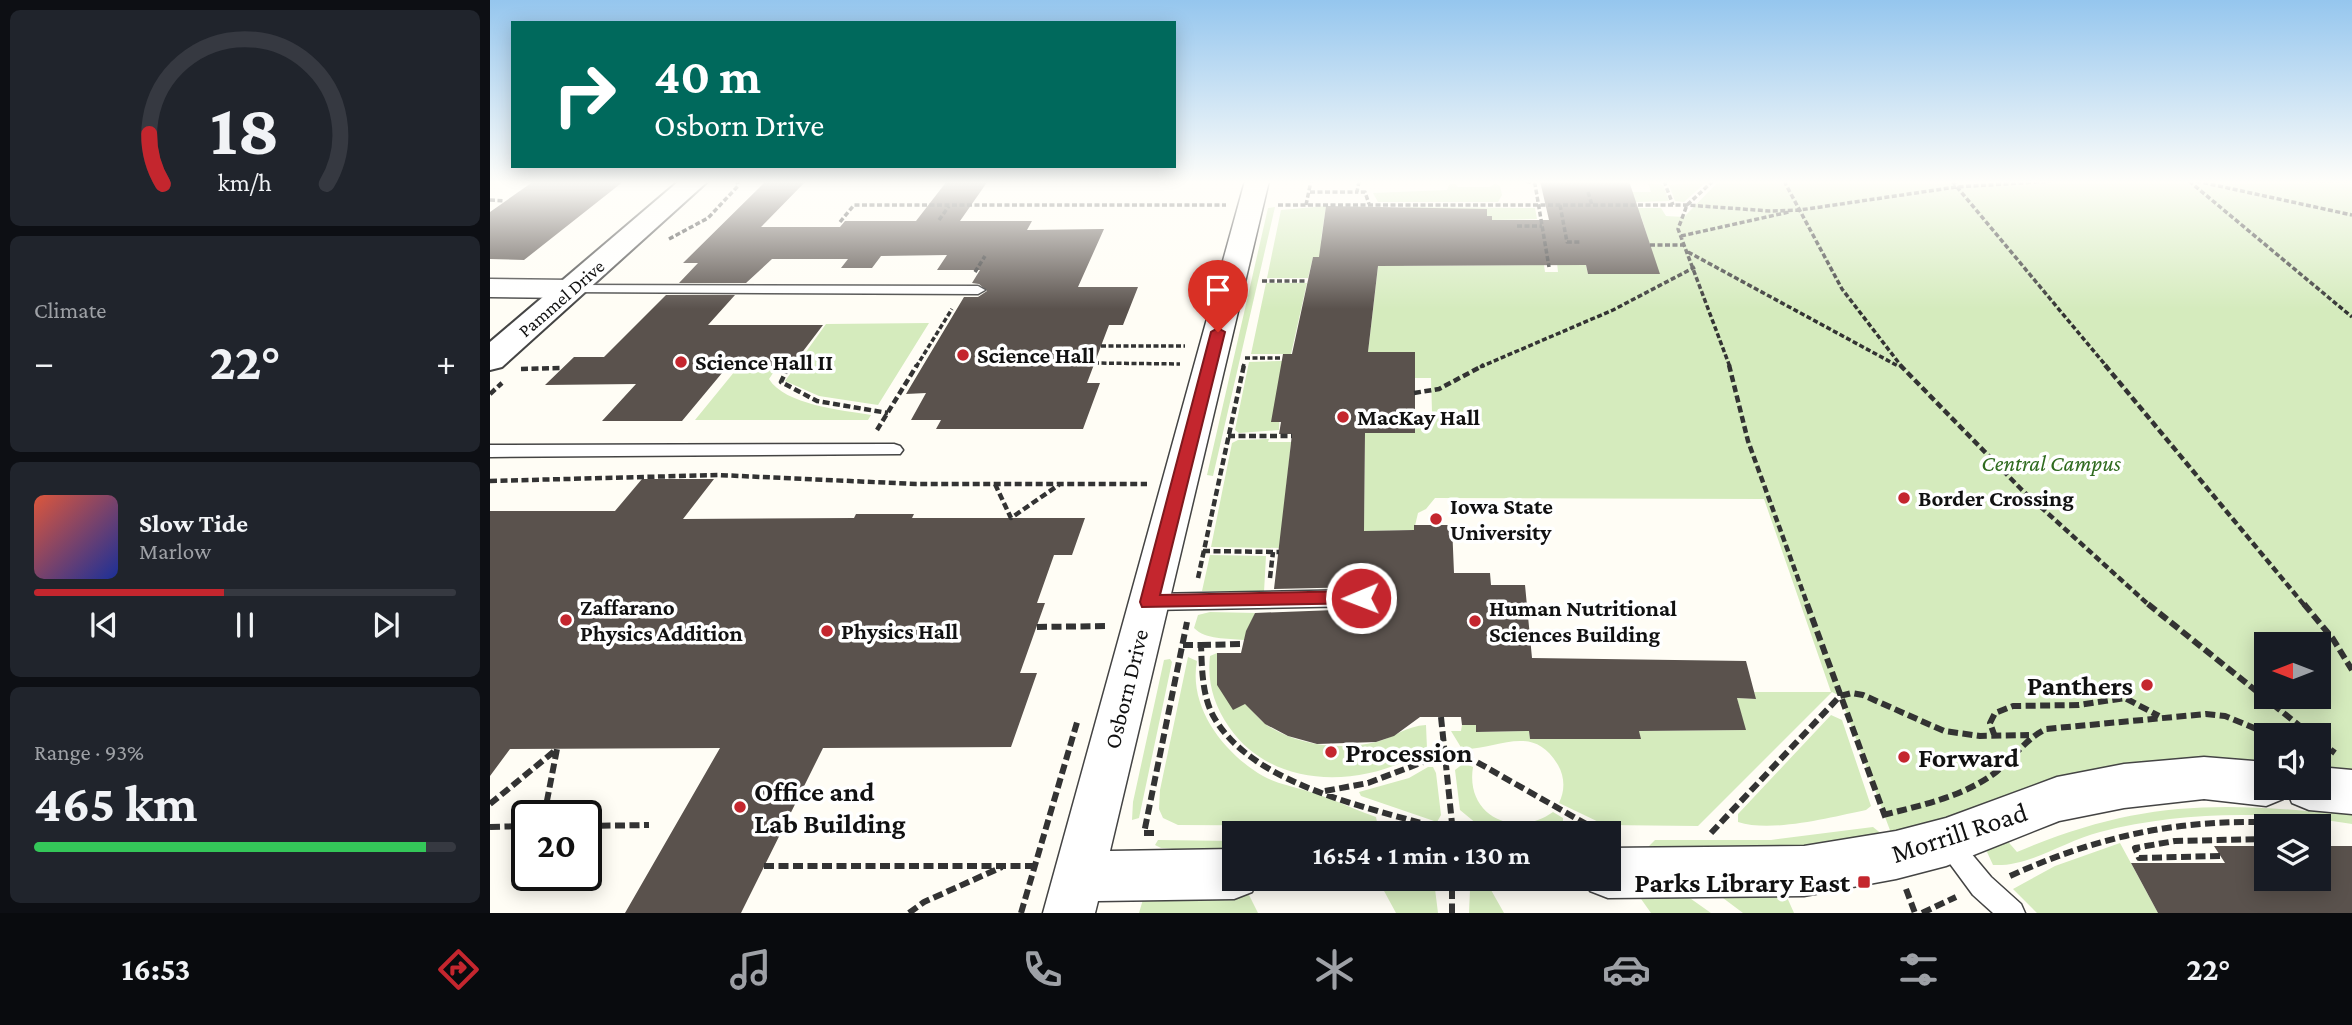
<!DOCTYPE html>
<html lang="en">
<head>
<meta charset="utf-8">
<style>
  body { margin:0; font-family:"Crimson Pro",serif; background:#20242c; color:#f1f3f6; height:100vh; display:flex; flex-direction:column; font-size:26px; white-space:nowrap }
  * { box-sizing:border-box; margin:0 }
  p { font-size:23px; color:#9ea1a6 }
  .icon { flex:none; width:38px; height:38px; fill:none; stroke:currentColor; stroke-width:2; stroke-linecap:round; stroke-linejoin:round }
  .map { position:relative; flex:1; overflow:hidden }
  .sheet { display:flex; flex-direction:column; gap:10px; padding:10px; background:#0d0f14; width:490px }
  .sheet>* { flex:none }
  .banner { position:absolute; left:21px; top:21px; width:665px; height:147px; border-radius:0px; box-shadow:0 4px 18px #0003; background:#00695c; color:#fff; overflow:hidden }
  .needle { width:46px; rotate:270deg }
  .tools { position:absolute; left:1764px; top:632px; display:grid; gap:14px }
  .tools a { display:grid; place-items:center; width:77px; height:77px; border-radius:0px; background:#171b24; box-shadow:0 4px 18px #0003; font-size:35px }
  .speed { position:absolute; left:21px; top:800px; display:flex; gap:14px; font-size:35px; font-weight:700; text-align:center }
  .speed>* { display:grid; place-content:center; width:91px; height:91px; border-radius:50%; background:#171b24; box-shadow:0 4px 18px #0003; line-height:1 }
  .speed .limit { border:4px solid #111; border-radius:10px; background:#fff; color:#111 }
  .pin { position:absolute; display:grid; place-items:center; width:60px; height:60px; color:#fff; margin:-72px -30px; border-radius:50% 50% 50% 0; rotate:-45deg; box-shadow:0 0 7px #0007 }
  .pin .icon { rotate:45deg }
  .me { position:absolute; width:77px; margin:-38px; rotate:269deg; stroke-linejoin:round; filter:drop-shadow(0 0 5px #0008) }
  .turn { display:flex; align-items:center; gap:24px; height:147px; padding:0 28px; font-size:32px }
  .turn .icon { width:91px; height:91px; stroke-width:2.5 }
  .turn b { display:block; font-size:49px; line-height:60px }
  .big { font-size:52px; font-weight:700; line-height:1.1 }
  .sheet .tile { flex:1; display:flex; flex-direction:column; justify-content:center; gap:10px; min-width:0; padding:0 24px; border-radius:10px; background:#20242c }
  .sheet .dial { align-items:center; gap:0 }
  .dial svg { height:182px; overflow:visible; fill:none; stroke:#363941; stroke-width:7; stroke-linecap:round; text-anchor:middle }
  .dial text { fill:#f1f3f6; stroke:none }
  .song { display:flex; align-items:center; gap:21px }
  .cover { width:84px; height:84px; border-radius:10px; background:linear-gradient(135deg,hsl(10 70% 55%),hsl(230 70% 35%)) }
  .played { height:7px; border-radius:4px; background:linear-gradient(90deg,#c4262e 45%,#363941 45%) }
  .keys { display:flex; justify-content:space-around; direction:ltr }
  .heat { display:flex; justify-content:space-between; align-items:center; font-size:38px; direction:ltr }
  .charge { height:10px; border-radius:5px; background:linear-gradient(90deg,#34c759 93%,#363941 0) }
  .trip { position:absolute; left:732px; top:821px; width:399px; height:70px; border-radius:0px; background:#171b24; box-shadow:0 4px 18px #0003; font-weight:700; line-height:70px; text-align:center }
  .tabs { display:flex; height:112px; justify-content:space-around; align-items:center; background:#090b0e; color:#9ea1a6 }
  .tabs .icon { width:49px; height:49px }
  .tabs .selected { color:#c4262e }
  .tabs b { font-size:32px; color:#f1f3f6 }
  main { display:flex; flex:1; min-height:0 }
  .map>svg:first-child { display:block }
  .green { fill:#d5ebbd; fill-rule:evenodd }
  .building { fill:#5a524d }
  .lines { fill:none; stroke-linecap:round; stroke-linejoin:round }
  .service-casing { stroke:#444; stroke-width:3 }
  .minor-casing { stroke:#444; stroke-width:3 }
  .tertiary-casing { stroke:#444; stroke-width:4 }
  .path-far2 { stroke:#333; stroke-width:3.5; stroke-dasharray:5 2.5; stroke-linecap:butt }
  .path-far1 { stroke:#333; stroke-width:4.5; stroke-dasharray:7 3.5; stroke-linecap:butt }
  .path { stroke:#333; stroke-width:6; stroke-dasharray:10 4.5; stroke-linecap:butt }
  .service { fill:#fff; fill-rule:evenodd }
  .minor { fill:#fff; fill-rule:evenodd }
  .tertiary { fill:#fff; fill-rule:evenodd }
  .route { fill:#c4262e; stroke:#7f191e; stroke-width:2 }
  .poi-dot { fill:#c4262e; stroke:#fff; stroke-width:2.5 }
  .labels { text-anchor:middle; stroke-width:7; stroke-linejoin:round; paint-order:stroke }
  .far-street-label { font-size:19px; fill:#111; stroke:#fff }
  .poi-label { font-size:23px; font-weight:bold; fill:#111; stroke:#fff; text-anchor:start }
  .park-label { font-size:23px; font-style:italic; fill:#2f6b1f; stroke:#fff }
  .street-label { font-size:23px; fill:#111; stroke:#fff }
  .near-poi-label { font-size:28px; font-weight:bold; fill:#111; stroke:#fff; text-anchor:start }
  .near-street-label { font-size:28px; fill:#111; stroke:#fff }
</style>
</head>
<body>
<main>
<section class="sheet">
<div class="tile dial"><svg viewBox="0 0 100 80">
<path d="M14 69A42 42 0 1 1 86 69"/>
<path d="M14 69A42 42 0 0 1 8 47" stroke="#c4262e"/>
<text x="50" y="56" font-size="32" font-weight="700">18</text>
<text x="50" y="72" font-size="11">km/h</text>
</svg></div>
<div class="tile"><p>Climate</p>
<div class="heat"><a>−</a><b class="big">22°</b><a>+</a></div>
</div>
<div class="tile">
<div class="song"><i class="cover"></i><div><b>Slow Tide</b><p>Marlow</p></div></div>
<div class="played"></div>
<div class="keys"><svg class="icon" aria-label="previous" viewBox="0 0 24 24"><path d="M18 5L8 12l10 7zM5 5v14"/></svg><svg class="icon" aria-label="pause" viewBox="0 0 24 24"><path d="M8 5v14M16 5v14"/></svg><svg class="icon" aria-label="next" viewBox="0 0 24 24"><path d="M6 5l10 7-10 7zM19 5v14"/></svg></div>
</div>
<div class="tile"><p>Range · 93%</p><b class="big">465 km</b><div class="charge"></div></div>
</section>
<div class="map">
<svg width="1862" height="913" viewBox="0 0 1862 913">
  <rect width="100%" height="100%" fill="#fffdf5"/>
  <!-- green -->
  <path class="green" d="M 1212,181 L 1215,183 L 1194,202 L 1185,201 L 1179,185 Z
    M 1229,181 L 1862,181 L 1862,792 L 1819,788 L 1829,788 L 1829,735 L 1776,735 L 1776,784 L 1714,778 L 1401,833 L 1350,696 L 1342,692 L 1208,826 L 1115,825 L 1069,803 C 1075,791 1075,777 1068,765 C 1042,722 1009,750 972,749 L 961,731 L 971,731 L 972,725 L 986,725 L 986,732 L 1039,731 L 1040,739 L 1150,739 L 1149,731 L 1255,730 L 1247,698 L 1265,699 L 1264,692 L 1341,692 L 1274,499 L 945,498 L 936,509 L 928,513 L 924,530 L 874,531 L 875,433 L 924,413 L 942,412 L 941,378 L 925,378 L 878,352 L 889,258 L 905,243 L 914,266 L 1054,265 L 1055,272 L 1068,272 L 1067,263 L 1091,244 L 1098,274 L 1169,274 L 1151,216 L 1075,216 L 1076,208 L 1171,208 L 1176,216 L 1194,217 ZM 1776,644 L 1829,644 L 1829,696 L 1776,696 Z
    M 1158,182 L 1173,185 L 1179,201 L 1115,203 L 1106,192 L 1161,192 Z
    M 965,183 L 968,187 L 1000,187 L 1005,183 L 1010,186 L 1012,195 L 1008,202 L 888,202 L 883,193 L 957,190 L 959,185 Z
    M 836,206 L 831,240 L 852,257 L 823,257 L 818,278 L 777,278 L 791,210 Z
    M 785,207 L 723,476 L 717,475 L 778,208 Z
    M 918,207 L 1045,208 L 1047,219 L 1002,220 L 1002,216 L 997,216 L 997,210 L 914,209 Z
    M 776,283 L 817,283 L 801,354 L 761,354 Z
    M 439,323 L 388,405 L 329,396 L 295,381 L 336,324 Z
    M 792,361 L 789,430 L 749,433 L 745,430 L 759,362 Z
    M 285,370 L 279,379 C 295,405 352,410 381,415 L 378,420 L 205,420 L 245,371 Z
    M 779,439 L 778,442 L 801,442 L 790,548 L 721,547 L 742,443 L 748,440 Z
    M 720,555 L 776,556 L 774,592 L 712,591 Z
    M 720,612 L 765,613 L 754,640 C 737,638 716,640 704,628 L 708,615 Z
    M 727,653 L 727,685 C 736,691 746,697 754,703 C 763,710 769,720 778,726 C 808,745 851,751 886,742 C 905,737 916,726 936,725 L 937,749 C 877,788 784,792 739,727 C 724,705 717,682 720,656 Z
    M 698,657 L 707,661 C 698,708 735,754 773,776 C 785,783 801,786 814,790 C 835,796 855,805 875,813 L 886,817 L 887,822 L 880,826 L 688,825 L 673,818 L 669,809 L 670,790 Z
    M 680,659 L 682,662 L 649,818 L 642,820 L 643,802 L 674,660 Z
    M 1341,715 L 1352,720 L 1381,806 L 1376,810 C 1342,817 1282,833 1248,822 L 1248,814 Z
    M 974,763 L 983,767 C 975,816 1025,839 1063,812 L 1073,818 L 1073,822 L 1069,826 L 987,824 L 970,810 L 965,770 Z
    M 938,767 L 943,767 L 946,773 L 951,815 L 947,822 L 871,796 L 869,792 L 919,778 Z
    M 1808,795 L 1862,803 L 1862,824 C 1779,811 1692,811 1610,832 C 1574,841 1540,867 1503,865 L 1497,852 L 1498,843 L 1514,837 L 1527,852 C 1631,808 1705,801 1816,811 Z
    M 1383,827 L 1393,835 L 1310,849 L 1161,851 L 1159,846 L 1165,840 L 1281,840 Z
    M 668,840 L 744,841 L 744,853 L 671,848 L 665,845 Z
    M 1630,843 L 1668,913 L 1547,913 L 1523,889 L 1565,866 Z
    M 756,889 L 768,913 L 649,913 L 654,896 Z
    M 893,889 L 945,889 L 948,913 L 906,913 Z
    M 1144,889 L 1187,889 L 1221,913 L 1161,913 Z
    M 1221,889 L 1296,895 L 1304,913 L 1253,913 Z
    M 980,890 L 1001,890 L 1014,913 L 979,913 Z"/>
  <!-- building -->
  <path class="building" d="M 44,181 L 134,181 L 34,260 L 0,259 L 0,212 Z
    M 276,181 L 316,181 L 271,227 L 350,227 L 355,221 L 426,221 L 457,181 L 498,181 L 470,221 L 542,221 L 537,230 L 614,229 L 588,287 L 648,287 L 633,325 L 619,325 L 611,346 L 597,383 L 610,383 L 593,429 L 446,429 L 451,420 L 421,420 L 436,393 L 416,394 L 474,297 L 488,297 L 497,291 L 489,284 L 482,283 L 490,270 L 447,270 L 457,255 L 391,256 L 382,268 L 351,268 L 358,259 L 282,259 L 256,283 L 189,283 L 208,263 L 193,263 Z
    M 1050,181 L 1139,181 L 1170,274 L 1098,274 L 1096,265 L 888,266 L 878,352 L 925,352 L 925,433 L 875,433 L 874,531 L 924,530 L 924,525 L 962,525 L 964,573 L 1000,573 L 1001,585 L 1035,585 L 1042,658 L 1256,661 L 1266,699 L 1247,698 L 1256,730 L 1149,731 L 1151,739 L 1040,739 L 1039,731 L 986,732 L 986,725 L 972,725 L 971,717 L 930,717 L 904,736 L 886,742 L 827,744 L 798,736 L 775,724 L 755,704 L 743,710 L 727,685 L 727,653 L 751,653 L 756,631 L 765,613 L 871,609 L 879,607 L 883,599 L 880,591 L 871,587 L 784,589 L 802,434 L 789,434 L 791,422 L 781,422 L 793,354 L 802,354 L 823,257 L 829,257 L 836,206 L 997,209 L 997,216 L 1002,216 L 1002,220 L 1059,220 Z
    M 176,295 L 245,295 L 218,325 L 333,325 L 301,367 L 237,367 L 192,421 L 112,421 L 146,384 L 55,385 L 84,357 L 114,357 Z
    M 152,479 L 224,479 L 193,519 L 364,518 L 366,514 L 424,514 L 422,518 L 595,518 L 582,555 L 564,555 L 547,603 L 555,603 L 530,673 L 547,673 L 521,747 L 333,748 L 251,913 L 135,913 L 230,748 L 20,749 L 0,776 L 0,511 L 125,511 Z
    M 1724,846 L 1776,846 L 1776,878 L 1829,878 L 1829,846 L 1862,846 L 1862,913 L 1668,913 L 1641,863 L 1735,863 Z"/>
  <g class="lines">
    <defs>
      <path id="service" d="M 81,285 L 488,286 L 495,290 L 488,294 L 76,292 L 76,286 Z
        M 404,444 L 410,446 L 413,450 L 410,454 L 0,457 L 0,445 Z
        M 871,590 L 878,592 L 881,598 L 878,604 L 871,606 L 659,610 L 652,608 L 649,602 L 652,596 L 659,594 Z
        M 1456,830 L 1465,834 L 1501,877 L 1531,904 L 1535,913 L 1503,913 L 1483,895 L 1444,842 L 1447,834 Z"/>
      <path id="minor" d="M 755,181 L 779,181 L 620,851 L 744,849 L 744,878 L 768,878 L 762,892 L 744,899 L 608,901 L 605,913 L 553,913 Z
        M 0,279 L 81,280 L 91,283 L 95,289 L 91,295 L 81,298 L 0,297 Z
        M 1714,757 L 1776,762 L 1776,788 L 1829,788 L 1829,767 L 1862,770 L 1862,814 L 1819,810 L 1802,803 L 1797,791 L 1793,799 L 1776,806 L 1714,799 L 1634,808 L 1569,821 L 1456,866 L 1406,879 L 1314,896 L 1118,898 L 1100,891 L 1095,878 L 1118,878 L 1118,848 L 1314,846 L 1406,831 L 1456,818 L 1567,777 L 1634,764 Z"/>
      <path id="tertiary" d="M 189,181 L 218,181 L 12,367 L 0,370 L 0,342 Z"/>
    </defs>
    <!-- service casing -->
    <use href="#service" class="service-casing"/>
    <!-- minor casing -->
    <use href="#minor" class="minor-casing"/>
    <!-- tertiary casing -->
    <use href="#tertiary" class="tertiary-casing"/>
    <!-- path-far2 -->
    <path class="path-far2" d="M 869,181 L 867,192 L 875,192 L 879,204
      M 1036,181 L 1045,184 L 1059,267
      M 1174,181 L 1183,205
      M 1223,181 L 1197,205 L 1188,229 L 1240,367
      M 1294,181 L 1352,289 L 1412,367
      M 1462,181 L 1617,367
      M 1699,181 L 1862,317
      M 1706,181 L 1862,215
      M 1815,181 L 1862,181
      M 820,192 L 867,192
      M 1098,192 L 1102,205
      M 0,200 L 15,201
      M 788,205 L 1197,205 L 1280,211 L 1310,210 L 1466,187 L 1562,181
      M 816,205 L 821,181
      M 1070,205 L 1077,242 L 1091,242
      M 449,220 L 459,206
      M 350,222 L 364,205 L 736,205
      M 1027,226 L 1052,226
      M 1191,236 L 1299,212
      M 179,239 L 218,218 L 248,186 L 247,181
      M 1160,245 L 1194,245
      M 1198,252 L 1408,366
      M 485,272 L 495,256
      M 772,281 L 817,281
      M 611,346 L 695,346
      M 755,358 L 792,358
      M 604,363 L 690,364
      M 426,367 L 462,309
      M 753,367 L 754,364
      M 990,367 L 1123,310 L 1205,267"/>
    <!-- path-far1 -->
    <path class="path-far1" d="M 1239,365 L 1258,441 L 1318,606
      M 1410,365 L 1532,490 L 1660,606
      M 1615,365 L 1815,606
      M 298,367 L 291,382 L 327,401 L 398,413
      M 31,369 L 72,368
      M 924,393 L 949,389 L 994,365
      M 0,394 L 12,383
      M 387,430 L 427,365
      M 738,436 L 802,436
      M 0,481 L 228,475 L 426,484 L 657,484
      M 505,484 L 521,518 L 570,484
      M 713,551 L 789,552
      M 708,578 L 754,365
      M 780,578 L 783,552"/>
    <!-- path -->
    <path class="path" d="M 1317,604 L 1396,819
      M 1658,604 L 1821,735
      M 1814,604 L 1843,639 L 1862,670
      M 547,627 L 619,626
      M 693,645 L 711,645 C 712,669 712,698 725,719 C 766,788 887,809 959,831
      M 711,645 L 753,644
      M 951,717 L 963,833
      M 1505,737 L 1500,723 L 1505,713 L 1523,706 L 1589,705 L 1635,698 L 1669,716
      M 1829,741 L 1845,753
      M 835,791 L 878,783 L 954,754 L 985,761 L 1112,833
      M 0,804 L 67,749
      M 1393,815 C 1432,805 1473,797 1506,772 C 1524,758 1535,739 1556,729 L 1716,714 L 1735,716 L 1781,735
      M 54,816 L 67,749
      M 1774,823 L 1811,824
      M 96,826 L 159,825
      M 0,827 L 37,826
      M 664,833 L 654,833 L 697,622
      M 743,833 L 994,833
      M 1221,833 L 1350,696 L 1362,693 L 1373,695 L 1454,731 L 1490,736 L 1539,735
      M 1730,856 L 1649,858 L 1645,848 L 1685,841 L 1776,839
      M 274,866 L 545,866
      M 1520,876 C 1599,840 1677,821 1765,822
      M 962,889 L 962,913
      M 1416,889 L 1425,913
      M 419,913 L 434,902 L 512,867
      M 531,913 L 588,719
      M 1432,913 L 1466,897"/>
    <!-- service -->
    <use href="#service" class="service"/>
    <!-- minor -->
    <use href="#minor" class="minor"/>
    <!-- tertiary -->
    <use href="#tertiary" class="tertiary"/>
  </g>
  <!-- sky -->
  <linearGradient id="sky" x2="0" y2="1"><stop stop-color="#95c6ee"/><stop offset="0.59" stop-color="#fffefa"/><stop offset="1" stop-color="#fffefa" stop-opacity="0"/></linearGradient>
  <rect width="1862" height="309" fill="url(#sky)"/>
  <!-- route -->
  <path class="route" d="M 728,328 L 735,332 L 670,595 L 871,591 L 880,598 L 878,603 L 652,607 L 650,602 L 721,332 Z"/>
  <!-- markers -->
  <g class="poi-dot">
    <circle cx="473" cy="355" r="7"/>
    <circle cx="191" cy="362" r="7"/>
    <circle cx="853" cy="417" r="7"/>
    <circle cx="1414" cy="498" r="7"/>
    <circle cx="946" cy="519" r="7"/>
    <circle cx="76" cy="620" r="7"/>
    <circle cx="985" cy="621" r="7"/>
    <circle cx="337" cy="631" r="7"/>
    <circle cx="1657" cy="685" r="7"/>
    <circle cx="841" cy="752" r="7"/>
    <circle cx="1414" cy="757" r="7"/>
    <circle cx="250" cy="807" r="7"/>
    <rect x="1367" y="875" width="14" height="14" rx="3.5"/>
  </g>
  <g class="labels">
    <!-- far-street labels -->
    <g class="far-street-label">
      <text transform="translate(71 298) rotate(-41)" y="7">Pammel Drive</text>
    </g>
    <!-- poi labels -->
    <g class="poi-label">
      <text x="487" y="363">Science Hall</text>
      <text x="205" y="370">Science Hall II</text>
      <text x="867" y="425">MacKay Hall</text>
      <text x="1428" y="506">Border Crossing</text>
      <text x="960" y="514">Iowa State<tspan x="960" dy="26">University</tspan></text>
      <text x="90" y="615">Zaffarano<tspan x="90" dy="26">Physics Addition</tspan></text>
      <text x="999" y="616">Human Nutritional<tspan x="999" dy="26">Sciences Building</tspan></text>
      <text x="351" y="639">Physics Hall</text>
    </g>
    <!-- park labels -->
    <g class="park-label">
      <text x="1561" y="471">Central Campus</text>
    </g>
    <!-- street labels -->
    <g class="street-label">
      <text transform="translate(636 689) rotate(-76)" y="8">Osborn Drive</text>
    </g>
    <!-- near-poi labels -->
    <g class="near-poi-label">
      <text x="1643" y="695" text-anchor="end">Panthers</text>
      <text x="855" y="762">Procession</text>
      <text x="1428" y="767">Forward</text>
      <text x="264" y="801">Office and<tspan x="264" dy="32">Lab Building</tspan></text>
      <text x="1360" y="892" text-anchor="end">Parks Library East</text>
    </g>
    <!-- near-street labels -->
    <g class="near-street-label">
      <text transform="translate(1469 832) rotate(-18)" y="10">Morrill Road</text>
    </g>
  </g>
</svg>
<div class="tools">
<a><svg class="needle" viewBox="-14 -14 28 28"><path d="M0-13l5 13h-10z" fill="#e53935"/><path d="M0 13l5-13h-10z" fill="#9ea1a6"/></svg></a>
<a><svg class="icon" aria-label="sound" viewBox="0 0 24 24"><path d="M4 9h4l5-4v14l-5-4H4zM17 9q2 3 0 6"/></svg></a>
<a><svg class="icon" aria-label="layers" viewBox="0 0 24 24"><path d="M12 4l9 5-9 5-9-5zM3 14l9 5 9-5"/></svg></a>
</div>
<div class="speed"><div class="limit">20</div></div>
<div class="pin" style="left:728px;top:332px;background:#d93025"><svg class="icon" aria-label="arrive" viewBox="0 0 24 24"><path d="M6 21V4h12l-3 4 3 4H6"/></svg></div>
<svg class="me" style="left:871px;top:598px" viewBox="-20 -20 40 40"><circle r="17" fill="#c4262e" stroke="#fff" stroke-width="3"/><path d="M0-11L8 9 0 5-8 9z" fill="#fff"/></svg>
<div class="trip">16:54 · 1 min · 130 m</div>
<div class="banner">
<div class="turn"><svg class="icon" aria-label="right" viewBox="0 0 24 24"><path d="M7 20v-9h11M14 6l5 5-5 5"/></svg><div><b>40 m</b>Osborn Drive</div></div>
</div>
</div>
</main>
<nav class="tabs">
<b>16:53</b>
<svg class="icon selected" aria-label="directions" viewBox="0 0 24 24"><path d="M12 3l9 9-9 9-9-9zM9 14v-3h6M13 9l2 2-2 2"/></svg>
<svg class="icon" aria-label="music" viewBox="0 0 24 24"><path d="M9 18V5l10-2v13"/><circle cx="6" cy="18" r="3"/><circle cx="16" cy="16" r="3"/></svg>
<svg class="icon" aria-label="phone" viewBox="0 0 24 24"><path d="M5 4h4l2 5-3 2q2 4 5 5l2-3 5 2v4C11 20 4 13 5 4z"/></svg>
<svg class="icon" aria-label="climate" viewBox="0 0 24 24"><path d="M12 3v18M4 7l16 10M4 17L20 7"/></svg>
<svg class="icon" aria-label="car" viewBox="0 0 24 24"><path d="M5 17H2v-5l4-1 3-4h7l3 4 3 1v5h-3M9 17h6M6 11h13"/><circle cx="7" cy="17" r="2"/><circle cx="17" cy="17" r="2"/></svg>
<svg class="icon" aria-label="filters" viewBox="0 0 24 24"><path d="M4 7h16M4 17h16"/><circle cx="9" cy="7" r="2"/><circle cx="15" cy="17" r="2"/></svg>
<b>22°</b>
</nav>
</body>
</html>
